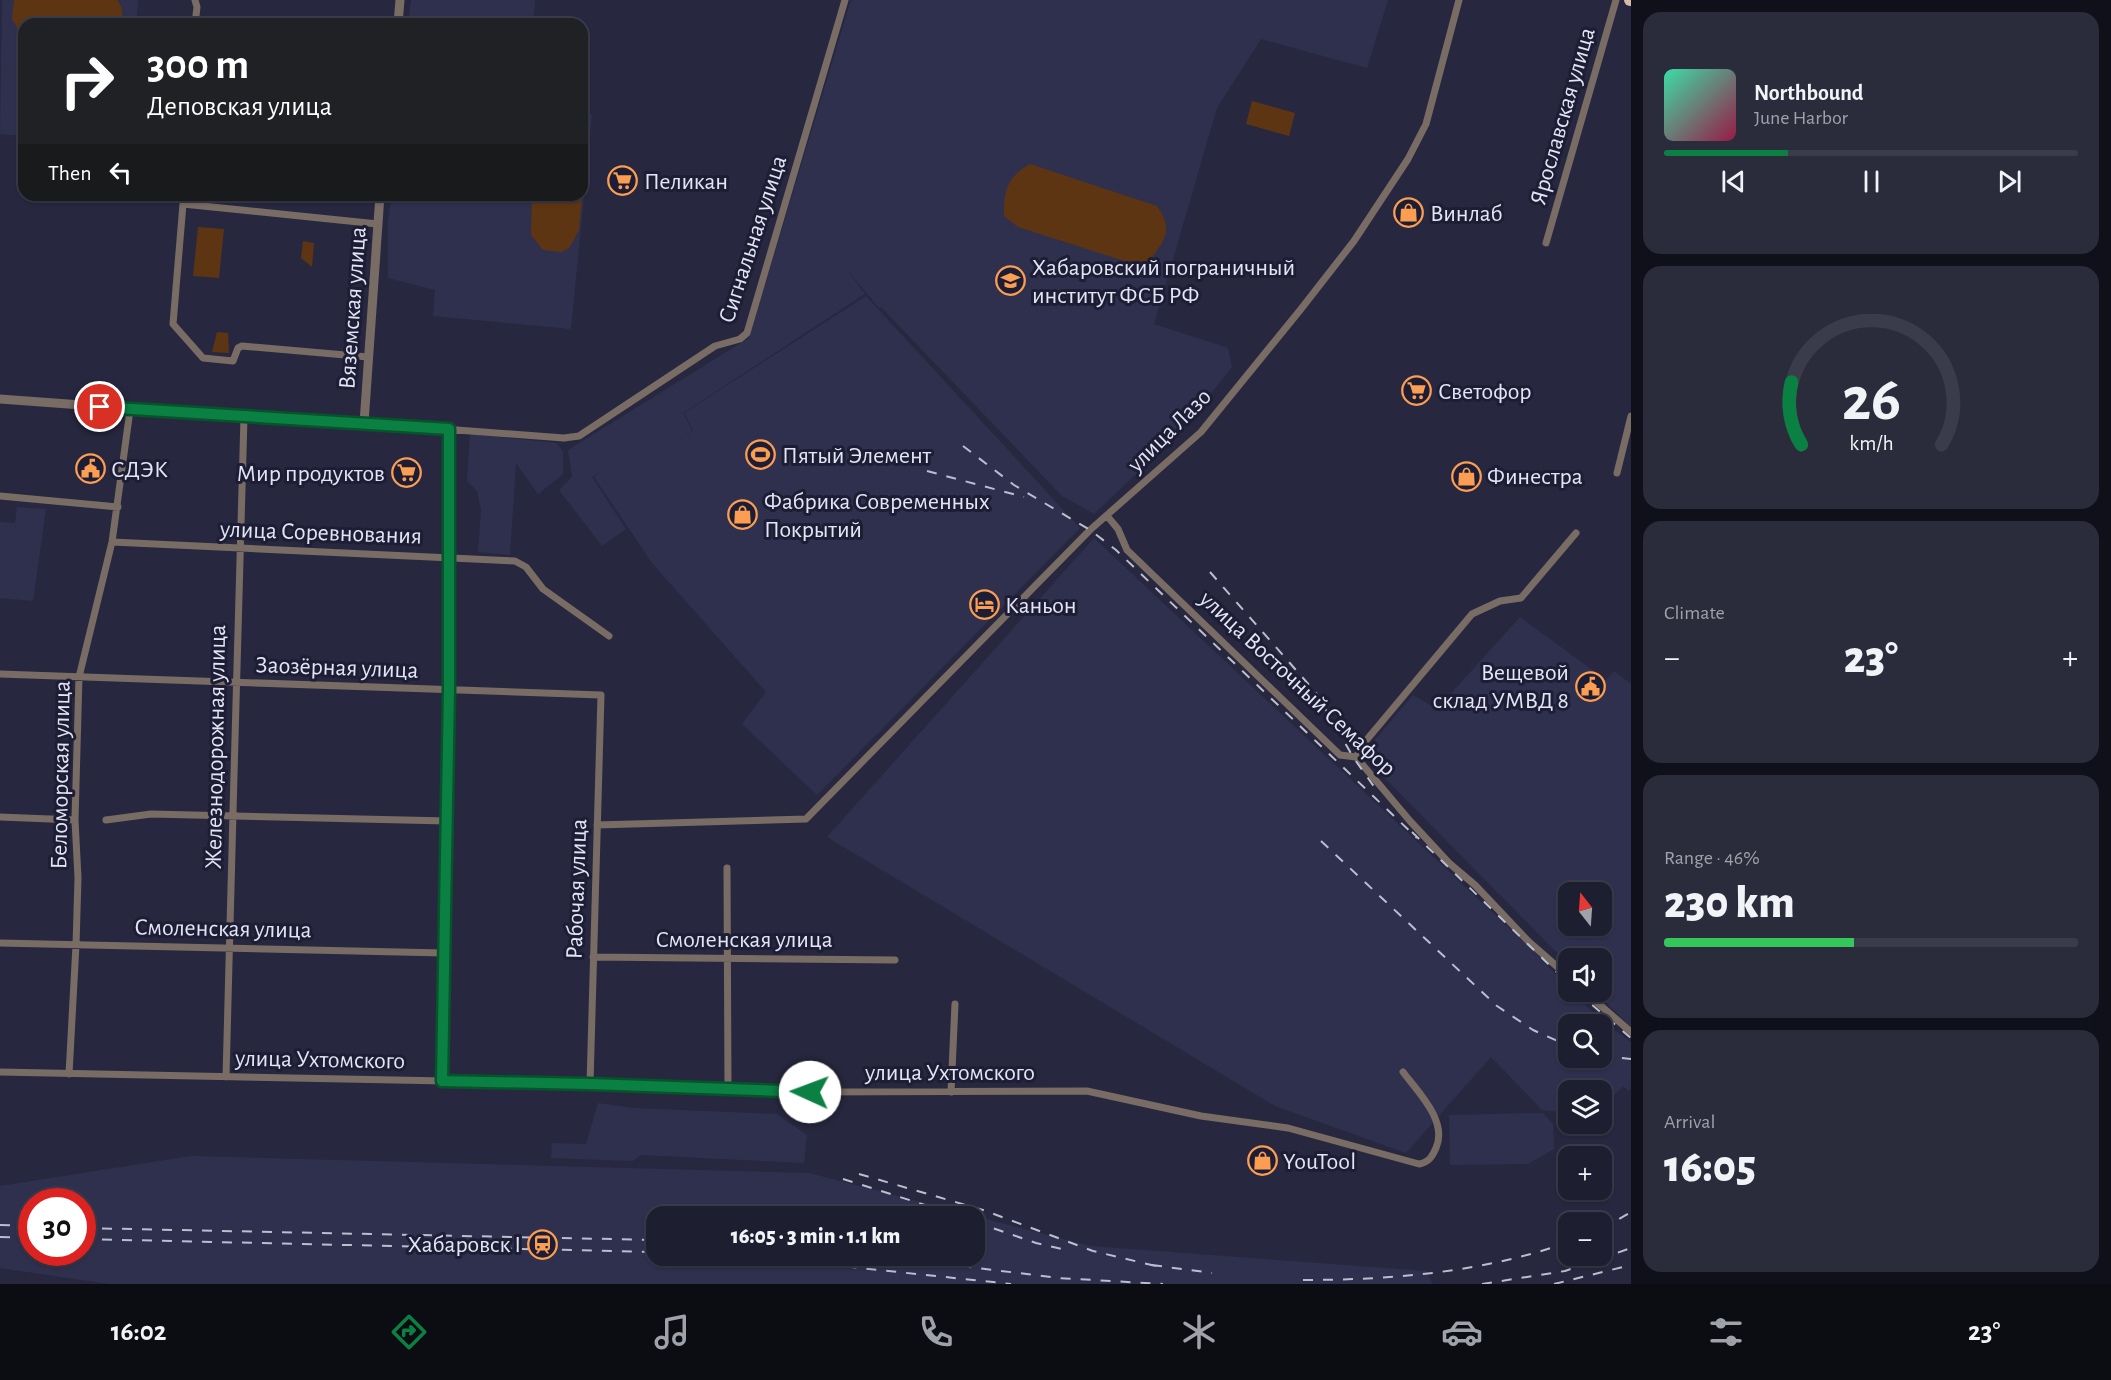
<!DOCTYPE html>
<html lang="en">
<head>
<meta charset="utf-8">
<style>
  body { margin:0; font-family:"Alegreya Sans",sans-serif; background:#2a2b3b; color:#f1f3f6; height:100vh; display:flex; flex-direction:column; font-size:22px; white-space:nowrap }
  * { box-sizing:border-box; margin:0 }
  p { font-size:20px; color:#a0a2aa }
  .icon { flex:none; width:33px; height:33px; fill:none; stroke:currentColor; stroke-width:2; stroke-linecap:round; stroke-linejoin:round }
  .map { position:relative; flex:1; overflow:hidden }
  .panel { display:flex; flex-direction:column; gap:12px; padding:12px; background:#10101a; width:480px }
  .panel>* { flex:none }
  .guide { position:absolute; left:18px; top:18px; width:570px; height:183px; border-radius:18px; box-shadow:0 2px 4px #0004,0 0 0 2px #3b3c4b; background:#202124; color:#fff; overflow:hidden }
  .needle { width:39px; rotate:343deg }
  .tools { position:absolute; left:1558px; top:882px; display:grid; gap:12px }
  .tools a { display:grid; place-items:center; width:54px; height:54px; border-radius:12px; background:#1d1e2f; box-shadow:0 2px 4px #0004,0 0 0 2px #3b3c4b; font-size:30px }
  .speed { position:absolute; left:18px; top:1188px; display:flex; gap:12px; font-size:30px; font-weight:700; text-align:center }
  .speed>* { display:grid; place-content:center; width:78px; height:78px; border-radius:50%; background:#1d1e2f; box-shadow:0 2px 4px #0004,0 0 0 2px #3b3c4b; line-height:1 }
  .speed .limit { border:9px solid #d22; background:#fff; color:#111 }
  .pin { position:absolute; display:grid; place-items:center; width:51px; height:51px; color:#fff; margin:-26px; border:3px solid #fff; border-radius:50%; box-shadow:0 2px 6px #0007 }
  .me { position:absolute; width:66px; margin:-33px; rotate:272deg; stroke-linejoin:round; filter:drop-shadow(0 0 4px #0008) }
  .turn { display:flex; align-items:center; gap:21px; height:126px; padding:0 30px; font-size:27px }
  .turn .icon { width:78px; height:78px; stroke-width:2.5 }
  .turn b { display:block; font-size:42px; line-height:51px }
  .then { display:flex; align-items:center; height:57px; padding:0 30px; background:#0003; gap:12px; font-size:22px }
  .big { font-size:45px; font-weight:800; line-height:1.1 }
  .panel .card { flex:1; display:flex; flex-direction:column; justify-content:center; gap:9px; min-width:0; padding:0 21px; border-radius:18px; background:#2a2b3b }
  .panel .dial { align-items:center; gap:0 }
  .dial svg { height:156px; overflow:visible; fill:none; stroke:#3b3c4b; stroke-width:7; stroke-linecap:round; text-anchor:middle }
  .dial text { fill:#f1f3f6; stroke:none }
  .song { display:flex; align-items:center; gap:18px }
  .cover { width:72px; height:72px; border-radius:9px; background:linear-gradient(135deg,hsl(160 70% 55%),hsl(340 70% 35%)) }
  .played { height:6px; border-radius:3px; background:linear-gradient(90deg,#0b8043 30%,#3b3c4b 30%) }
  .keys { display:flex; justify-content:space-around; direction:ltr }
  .heat { display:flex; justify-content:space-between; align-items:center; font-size:33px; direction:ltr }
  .charge { height:9px; border-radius:4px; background:linear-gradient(90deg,#34c759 46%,#3b3c4b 0) }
  .trip { position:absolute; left:646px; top:1206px; width:339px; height:60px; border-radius:18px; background:#1d1e2f; box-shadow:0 2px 4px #0004,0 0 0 2px #3b3c4b; font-weight:800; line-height:60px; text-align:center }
  .tab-bar { display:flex; height:96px; justify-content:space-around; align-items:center; background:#0c0c13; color:#a0a2aa }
  .tab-bar .icon { width:42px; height:42px }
  .tab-bar .active { color:#0b8043 }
  .tab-bar b { font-size:27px; color:#f1f3f6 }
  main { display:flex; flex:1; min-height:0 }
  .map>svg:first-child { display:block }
  .built { fill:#2f304e; fill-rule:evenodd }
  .green { fill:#5e3512 }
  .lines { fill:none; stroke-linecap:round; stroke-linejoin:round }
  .minor { stroke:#786c64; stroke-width:7 }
  .tertiary { stroke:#786c64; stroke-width:9 }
  .trunk { stroke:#d5bba8; stroke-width:12 }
  .rail { stroke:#bcbdcf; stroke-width:2; stroke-dasharray:10 10; stroke-linecap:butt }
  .route-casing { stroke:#07532c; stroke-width:15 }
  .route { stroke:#0b8043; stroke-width:10 }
  .labels { text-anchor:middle; stroke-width:6; stroke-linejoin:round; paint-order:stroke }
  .street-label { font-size:24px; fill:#e3e5f5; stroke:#1d1e35 }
  .poi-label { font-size:24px; fill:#e3e5f5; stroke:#1d1e35; text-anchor:start }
</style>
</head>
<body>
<main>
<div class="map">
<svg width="1631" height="1284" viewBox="0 0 1631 1284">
  <rect width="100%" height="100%" fill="#27283f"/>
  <!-- built -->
  <path class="built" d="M 2,0 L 138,0 L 136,24 L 24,24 L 24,136 L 0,134 Z
    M 411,0 L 535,0 L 533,24 L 408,24 Z
    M 851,0 L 1388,0 L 1367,68 L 1261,39 L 1217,108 L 1154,324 L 1228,348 L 1232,367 L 1190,420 L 1182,421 L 1151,460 L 1094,514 L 1062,496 L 881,307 L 879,308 L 847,270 L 865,294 L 683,413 L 692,430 L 678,440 L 693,430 L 684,413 L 866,296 L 1080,528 L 817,795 L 742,724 L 766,692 L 652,563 L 594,477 L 601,472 L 592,477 L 626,529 L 602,546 L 559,490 L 572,477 L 568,450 L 749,338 Z
    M 582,113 L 592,114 L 571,329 L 433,316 L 435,290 L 388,278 L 388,221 L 392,195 L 582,195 Z
    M 470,434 L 557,443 L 563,452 L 563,474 L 538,494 L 516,463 L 510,555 L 478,552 L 481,510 L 477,491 L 467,481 Z
    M 17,507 L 46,509 L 33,601 L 0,598 L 0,522 L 15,523 Z
    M 1094,538 L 1527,945 L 1569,988 L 1569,992 L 1572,992 L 1601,1020 L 1631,1042 L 1631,1088 L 1629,1091 L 1623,1086 L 1602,1108 L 1602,1090 L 1569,1090 L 1569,1113 L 1542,1110 L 1491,1057 L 1406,1153 L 1275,1106 L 827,837 ZM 1569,1024 L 1602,1024 L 1602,1058 L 1569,1058 Z
    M 1520,617 L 1606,680 L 1614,671 L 1631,684 L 1631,1027 L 1595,992 L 1602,992 L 1602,958 L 1569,958 L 1569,965 L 1362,755 L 1413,695 L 1437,709 ZM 1569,892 L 1602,892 L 1602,926 L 1569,926 Z
    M 598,1103 L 633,1108 L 777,1114 L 807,1135 L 804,1163 L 641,1155 L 633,1161 L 551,1158 L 552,1143 L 586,1144 Z
    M 1543,1113 L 1553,1124 L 1554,1149 L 1528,1164 L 1450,1165 L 1449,1115 Z
    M 191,1156 L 809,1173 L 1090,1246 L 1426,1271 L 1433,1284 L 109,1284 L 0,1268 L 0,1186 ZM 32,1202 L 82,1202 L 82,1252 L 32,1252 ZM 975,1216 L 975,1256 L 657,1256 L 657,1216 Z"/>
  <!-- green -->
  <path class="green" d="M 14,0 L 117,0 C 123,6 123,16 121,24 L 24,24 L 24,29 L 18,29 L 12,19 Z
    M 1252,101 L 1295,113 L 1289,136 L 1246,124 Z
    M 582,149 L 585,164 L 579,230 L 570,247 L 562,252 L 543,250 L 531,235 L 532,195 L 582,195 Z
    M 1030,164 L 1157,206 C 1174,230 1165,241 1148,262 L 1137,265 L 1018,227 L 1004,216 C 1003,191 1008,176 1030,164 Z
    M 198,227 L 224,229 L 219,278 L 193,276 Z
    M 303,241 L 314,243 L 312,267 L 301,258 Z
    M 217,332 L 228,333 L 229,353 L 212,352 Z"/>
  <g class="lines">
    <!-- minor -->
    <path class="minor" d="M 195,0 L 197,7 L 195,24
      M 1546,243 L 1616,0
      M 368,357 L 242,346 L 238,348 L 233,361 L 203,358 L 173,324 L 183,204 L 378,224
      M 364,423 L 564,438 L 579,436 L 715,346 L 740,339 L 747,333 L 845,0
      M 1617,473 L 1631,416
      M 0,496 L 118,507
      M 1108,517 L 1118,529 L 1127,550 L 1340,755 L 1356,757 L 1410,821 L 1449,863 L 1475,885 L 1529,942 L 1569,977
      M 112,542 L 515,561 L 526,567 L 543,589 L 609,636
      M 0,674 L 601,695 L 590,1084
      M 1356,757 L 1364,743 L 1472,614 L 1500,601 L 1521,598 L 1576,533
      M 0,817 L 75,820
      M 106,820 L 151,814 L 447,821
      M 597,825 L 806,819 L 1090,530 L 1201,432 L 1301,309 L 1354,241 L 1408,159 L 1426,124 L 1459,0
      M 727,868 L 728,1089
      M 0,943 L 444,953
      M 593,957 L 895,960
      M 1585,992 L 1631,1032
      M 0,1072 L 590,1084 L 810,1092 L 1087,1091 L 1201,1116 L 1288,1128 L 1419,1164 C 1429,1162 1432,1157 1436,1148 C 1448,1121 1418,1092 1403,1072
      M 69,1074 L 76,945 L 78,878 L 75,820 L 79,677 L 112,542 L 130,410
      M 226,1077 C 233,857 236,637 244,417
      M 442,1081 L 449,690 L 449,429
      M 951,1092 L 955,1004"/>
    <!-- tertiary -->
    <path class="tertiary" d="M 398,24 L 400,0
      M 0,399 L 244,417 L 364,423 L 380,195"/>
    <!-- trunk -->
    <path class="trunk" d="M 1630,0 L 1631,0"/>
    <!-- rail -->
    <path class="rail" d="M 963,446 L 1014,485 L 1090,530 L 1116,550 L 1417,838
      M 927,471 L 1024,497
      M 1210,572 L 1317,694 L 1353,757 L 1375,788
      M 1412,832 L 1569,984
      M 1321,841 L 1497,1006 L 1533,1030 L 1569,1046
      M 1577,992 L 1631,1038
      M 1602,1056 L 1631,1059
      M 859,1174 L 983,1210 L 1093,1251 L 1160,1267
      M 843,1179 L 960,1216
      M 975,1222 L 1036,1243 L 1070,1251
      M 0,1225 L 32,1226
      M 82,1228 L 657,1240
      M 1602,1229 L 1631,1212
      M 0,1237 L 32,1238
      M 82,1239 L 657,1252
      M 747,1256 L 1011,1284
      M 882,1256 L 1058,1278 L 1163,1284
      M 1152,1265 L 1212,1273
      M 1303,1280 C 1393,1280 1484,1272 1569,1242
      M 1482,1284 L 1565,1271 L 1631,1248
      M 1554,1284 L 1631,1265"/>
  </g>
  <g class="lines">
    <defs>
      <path id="route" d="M 100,407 L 449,429 L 449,690 L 442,1081 L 590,1084 L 810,1092"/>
    </defs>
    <!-- route casing -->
    <use href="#route" class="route-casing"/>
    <!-- route -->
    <use href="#route" class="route"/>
  </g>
  <!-- icons -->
  <defs>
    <symbol id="supermarket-ring" viewBox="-11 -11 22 22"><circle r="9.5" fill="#1d1e35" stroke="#fc9e52" stroke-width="1.5"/><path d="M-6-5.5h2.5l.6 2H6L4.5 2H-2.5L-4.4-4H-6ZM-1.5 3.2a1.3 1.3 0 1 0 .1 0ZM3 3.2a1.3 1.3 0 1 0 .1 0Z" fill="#fc9e52"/></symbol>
    <symbol id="shop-ring" viewBox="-11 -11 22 22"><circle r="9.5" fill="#1d1e35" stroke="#fc9e52" stroke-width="1.5"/><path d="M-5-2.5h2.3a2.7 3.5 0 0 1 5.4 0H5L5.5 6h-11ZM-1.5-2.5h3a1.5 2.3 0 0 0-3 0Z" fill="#fc9e52"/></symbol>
    <symbol id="university-ring" viewBox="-11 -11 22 22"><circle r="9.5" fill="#1d1e35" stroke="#fc9e52" stroke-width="1.5"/><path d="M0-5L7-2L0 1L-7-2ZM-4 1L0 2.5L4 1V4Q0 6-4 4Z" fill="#fc9e52"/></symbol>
    <symbol id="stadium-ring" viewBox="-11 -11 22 22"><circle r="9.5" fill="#1d1e35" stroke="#fc9e52" stroke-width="1.5"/><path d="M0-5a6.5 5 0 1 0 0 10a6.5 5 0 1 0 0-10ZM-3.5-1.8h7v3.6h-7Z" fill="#fc9e52"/></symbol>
    <symbol id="civic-ring" viewBox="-11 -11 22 22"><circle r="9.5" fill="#1d1e35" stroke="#fc9e52" stroke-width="1.5"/><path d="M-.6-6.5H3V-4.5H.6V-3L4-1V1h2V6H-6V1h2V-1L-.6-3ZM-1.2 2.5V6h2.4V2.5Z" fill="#fc9e52"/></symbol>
    <symbol id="hotel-ring" viewBox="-11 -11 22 22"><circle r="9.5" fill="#1d1e35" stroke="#fc9e52" stroke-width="1.5"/><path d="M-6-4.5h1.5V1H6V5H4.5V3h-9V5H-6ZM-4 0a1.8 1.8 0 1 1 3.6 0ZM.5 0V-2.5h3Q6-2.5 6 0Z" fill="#fc9e52"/></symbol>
    <symbol id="station-ring" viewBox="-11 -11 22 22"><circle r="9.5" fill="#1d1e35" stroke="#fc9e52" stroke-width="1.5"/><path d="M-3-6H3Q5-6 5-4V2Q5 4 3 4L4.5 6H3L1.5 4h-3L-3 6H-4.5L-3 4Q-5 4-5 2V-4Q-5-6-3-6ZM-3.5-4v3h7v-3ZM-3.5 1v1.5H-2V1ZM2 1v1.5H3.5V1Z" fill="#fc9e52"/></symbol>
  </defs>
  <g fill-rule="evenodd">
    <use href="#supermarket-ring" x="606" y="164" width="33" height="33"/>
    <use href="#shop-ring" x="1392" y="196" width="33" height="33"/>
    <use href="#university-ring" x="994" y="264" width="33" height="33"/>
    <use href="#supermarket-ring" x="1400" y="374" width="33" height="33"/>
    <use href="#stadium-ring" x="744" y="438" width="33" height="33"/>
    <use href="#civic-ring" x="74" y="452" width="33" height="33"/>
    <use href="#supermarket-ring" x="390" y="456" width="33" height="33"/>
    <use href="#shop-ring" x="1450" y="460" width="33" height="33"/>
    <use href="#shop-ring" x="726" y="498" width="33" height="33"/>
    <use href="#hotel-ring" x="968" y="588" width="33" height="33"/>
    <use href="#civic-ring" x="1574" y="670" width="33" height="33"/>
    <use href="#shop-ring" x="1246" y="1144" width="33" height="33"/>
    <use href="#station-ring" x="526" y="1228" width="33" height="33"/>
  </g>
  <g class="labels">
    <!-- street labels -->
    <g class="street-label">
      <text transform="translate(1562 116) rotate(-74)" y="8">Ярославская улица</text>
      <text transform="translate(752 239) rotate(-72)" y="8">Сигнальная улица</text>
      <text transform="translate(352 308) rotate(-86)" y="8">Вяземская улица</text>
      <text transform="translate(1169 430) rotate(-45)" y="8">улица Лазо</text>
      <text transform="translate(321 532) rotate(2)" y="8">улица Соревнования</text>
      <text transform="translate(337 667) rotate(2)" y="8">Заозёрная улица</text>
      <text transform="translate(1298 683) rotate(43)" y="8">улица Восточный Семафор</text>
      <text transform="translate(215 747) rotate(-89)" y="8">Железнодорожная улица</text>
      <text transform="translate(60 775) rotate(-89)" y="8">Беломорская улица</text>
      <text transform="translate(576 889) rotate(-88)" y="8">Рабочая улица</text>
      <text transform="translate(223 928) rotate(1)" y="8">Смоленская улица</text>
      <text x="744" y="947">Смоленская улица</text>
      <text transform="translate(320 1059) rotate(1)" y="8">улица Ухтомского</text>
      <text x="950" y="1080">улица Ухтомского</text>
    </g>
    <!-- poi labels -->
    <g class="poi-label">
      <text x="644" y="189">Пеликан</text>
      <text x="1430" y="221">Винлаб</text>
      <text x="1032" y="275">Хабаровский пограничный<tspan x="1032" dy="28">институт ФСБ РФ</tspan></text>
      <text x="1438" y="399">Светофор</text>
      <text x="782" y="463">Пятый Элемент</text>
      <text x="111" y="477">СДЭК</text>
      <text x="385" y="481" text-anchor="end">Мир продуктов</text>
      <text x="1487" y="484">Финестра</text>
      <text x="764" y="509">Фабрика Современных<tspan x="764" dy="28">Покрытий</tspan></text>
      <text x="1005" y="613">Каньон</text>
      <text x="1569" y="680" text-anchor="end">Вещевой<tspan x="1569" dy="28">склад УМВД 8</tspan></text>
      <text x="1283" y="1169">YouTool</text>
      <text x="521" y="1252" text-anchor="end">Хабаровск I</text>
    </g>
  </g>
</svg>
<div class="tools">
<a><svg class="needle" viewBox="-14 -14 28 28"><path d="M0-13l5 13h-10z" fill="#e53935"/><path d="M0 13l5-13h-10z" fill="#a0a2aa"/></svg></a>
<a><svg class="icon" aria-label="sound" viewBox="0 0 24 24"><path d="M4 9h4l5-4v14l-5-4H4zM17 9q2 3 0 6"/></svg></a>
<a><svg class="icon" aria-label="search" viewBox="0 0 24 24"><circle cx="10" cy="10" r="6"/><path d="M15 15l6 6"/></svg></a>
<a><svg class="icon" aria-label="layers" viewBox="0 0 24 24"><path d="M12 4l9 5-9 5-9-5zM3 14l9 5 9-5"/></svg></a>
<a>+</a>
<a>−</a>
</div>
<div class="speed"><div class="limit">30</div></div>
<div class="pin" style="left:100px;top:407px;background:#d93025"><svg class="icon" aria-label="arrive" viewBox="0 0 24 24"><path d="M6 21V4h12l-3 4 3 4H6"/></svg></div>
<svg class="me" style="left:810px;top:1092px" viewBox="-20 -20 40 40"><circle r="19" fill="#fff"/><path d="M0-13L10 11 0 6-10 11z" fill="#0b8043"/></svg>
<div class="trip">16:05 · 3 min · 1.1 km</div>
<div class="guide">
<div class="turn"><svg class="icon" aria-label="right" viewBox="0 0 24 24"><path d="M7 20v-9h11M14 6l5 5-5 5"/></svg><div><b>300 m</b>Деповская улица</div></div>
<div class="then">Then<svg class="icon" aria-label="left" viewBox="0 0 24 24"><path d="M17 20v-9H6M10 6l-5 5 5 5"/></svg></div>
</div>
</div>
<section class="panel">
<div class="card">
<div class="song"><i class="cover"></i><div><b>Northbound</b><p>June Harbor</p></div></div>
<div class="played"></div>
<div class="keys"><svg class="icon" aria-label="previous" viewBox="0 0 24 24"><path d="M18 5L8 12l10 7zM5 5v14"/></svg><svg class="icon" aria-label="pause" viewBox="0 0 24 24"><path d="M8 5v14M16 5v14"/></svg><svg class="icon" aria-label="next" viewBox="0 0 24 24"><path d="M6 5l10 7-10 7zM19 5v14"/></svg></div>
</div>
<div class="card dial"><svg viewBox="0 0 100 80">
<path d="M14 69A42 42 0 1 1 86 69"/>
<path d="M14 69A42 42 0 0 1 9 37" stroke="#0b8043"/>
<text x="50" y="56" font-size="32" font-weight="700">26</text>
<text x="50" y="72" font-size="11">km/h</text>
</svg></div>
<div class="card"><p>Climate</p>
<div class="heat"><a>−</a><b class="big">23°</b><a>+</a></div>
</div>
<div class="card"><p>Range · 46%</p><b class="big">230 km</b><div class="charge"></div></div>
<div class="card"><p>Arrival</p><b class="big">16:05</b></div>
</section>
</main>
<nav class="tab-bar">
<b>16:02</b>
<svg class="icon active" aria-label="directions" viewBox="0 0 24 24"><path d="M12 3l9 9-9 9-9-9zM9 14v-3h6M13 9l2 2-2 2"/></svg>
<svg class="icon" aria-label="music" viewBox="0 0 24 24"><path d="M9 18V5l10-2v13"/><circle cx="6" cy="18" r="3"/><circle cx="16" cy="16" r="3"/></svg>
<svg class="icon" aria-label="phone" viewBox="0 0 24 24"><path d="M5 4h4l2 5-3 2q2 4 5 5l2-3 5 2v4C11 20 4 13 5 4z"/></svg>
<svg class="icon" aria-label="climate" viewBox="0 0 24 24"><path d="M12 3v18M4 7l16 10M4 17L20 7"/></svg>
<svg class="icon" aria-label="car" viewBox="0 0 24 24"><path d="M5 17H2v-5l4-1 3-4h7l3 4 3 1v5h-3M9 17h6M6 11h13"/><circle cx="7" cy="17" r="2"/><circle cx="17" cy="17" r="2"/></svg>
<svg class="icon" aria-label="filters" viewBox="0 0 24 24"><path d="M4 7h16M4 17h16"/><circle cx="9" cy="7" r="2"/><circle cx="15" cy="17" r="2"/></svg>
<b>23°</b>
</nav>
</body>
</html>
